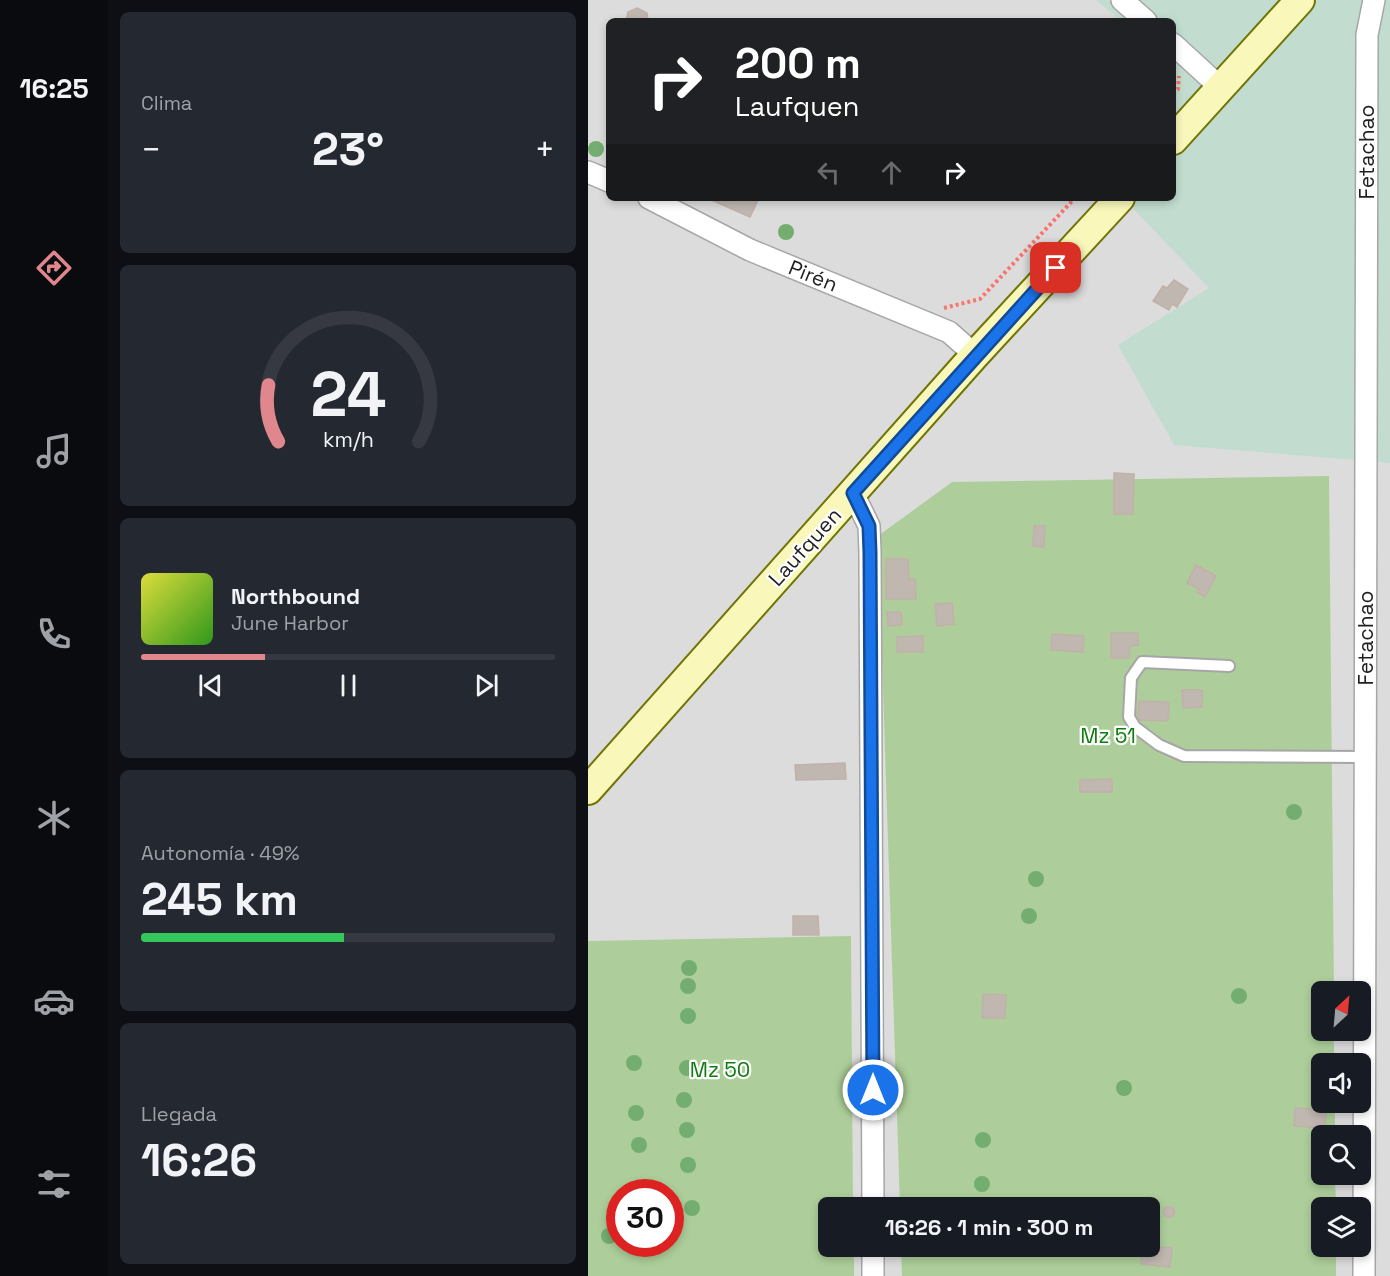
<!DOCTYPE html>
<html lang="es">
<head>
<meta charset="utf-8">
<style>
  body { margin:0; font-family:"Space Grotesk",sans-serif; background:#242831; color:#f1f3f6; height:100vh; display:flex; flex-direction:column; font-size:22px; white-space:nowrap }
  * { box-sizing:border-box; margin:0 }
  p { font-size:20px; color:#9ea1a6 }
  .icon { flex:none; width:33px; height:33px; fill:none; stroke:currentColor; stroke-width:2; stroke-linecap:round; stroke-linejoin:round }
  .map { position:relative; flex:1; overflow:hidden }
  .side { display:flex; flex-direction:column; gap:12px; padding:12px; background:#0d0f14; width:480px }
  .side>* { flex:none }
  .guide { position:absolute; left:18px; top:18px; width:570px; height:183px; border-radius:9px; box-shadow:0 3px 9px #0003; background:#202124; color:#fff; overflow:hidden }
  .needle { width:39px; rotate:26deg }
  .tools { position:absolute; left:723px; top:981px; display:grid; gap:12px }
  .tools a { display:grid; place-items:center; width:60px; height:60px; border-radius:9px; background:#171b24; box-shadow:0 3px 9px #0003; font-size:30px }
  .speed { position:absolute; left:18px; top:1179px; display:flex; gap:12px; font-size:30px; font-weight:700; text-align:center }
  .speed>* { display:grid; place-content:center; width:78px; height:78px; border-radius:50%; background:#171b24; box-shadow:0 3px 9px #0003; line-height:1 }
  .speed .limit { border:9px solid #d22; background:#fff; color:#111 }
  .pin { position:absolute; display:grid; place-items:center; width:51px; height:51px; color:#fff; margin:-26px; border-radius:12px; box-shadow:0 3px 9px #0006 }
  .me { position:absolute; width:66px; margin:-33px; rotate:0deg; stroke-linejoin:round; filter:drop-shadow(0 0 4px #0008) }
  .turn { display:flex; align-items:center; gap:21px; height:126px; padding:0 30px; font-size:27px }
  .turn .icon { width:78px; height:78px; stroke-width:2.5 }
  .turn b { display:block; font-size:42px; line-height:51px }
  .lanes { display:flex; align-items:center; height:57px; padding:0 30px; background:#0003; justify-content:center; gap:30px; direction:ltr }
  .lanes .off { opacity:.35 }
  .big { font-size:45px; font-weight:600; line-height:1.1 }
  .side .widget { flex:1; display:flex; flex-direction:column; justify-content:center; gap:9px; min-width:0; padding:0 21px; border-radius:9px; background:#242831 }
  .side .dial { align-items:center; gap:0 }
  .dial svg { height:156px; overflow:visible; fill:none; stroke:#363941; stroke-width:7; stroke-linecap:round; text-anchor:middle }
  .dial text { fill:#f1f3f6; stroke:none }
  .song { display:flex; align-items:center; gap:18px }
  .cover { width:72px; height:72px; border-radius:9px; background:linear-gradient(135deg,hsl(60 70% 55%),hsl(110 70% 35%)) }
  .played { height:6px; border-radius:3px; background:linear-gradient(90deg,#e0878e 30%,#363941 30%) }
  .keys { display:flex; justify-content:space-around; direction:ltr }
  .heat { display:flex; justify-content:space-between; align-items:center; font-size:33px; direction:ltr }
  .charge { height:9px; border-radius:4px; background:linear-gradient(90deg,#34c759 49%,#363941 0) }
  .trip { position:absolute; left:230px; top:1197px; width:342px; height:60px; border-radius:9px; background:#171b24; box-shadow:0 3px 9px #0003; font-weight:600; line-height:60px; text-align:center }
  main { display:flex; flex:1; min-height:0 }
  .menu { display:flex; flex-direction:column; width:108px; justify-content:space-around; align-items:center; background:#090b0e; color:#9ea1a6 }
  .menu .icon { width:42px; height:42px }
  .menu .current { color:#e0878e }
  .menu b { font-size:27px; color:#f1f3f6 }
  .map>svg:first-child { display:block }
  .residential { fill:#dddcdc; fill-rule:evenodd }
  .forest { fill:#adce9a; fill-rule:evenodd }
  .wetland { fill:#c2ddcf }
  .building { fill:#c0b7b1; stroke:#c1b1a8; stroke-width:1.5 }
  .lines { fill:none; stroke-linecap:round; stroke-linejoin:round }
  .lane-casing { stroke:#a6a6a6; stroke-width:14 }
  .street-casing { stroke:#a6a6a6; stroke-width:24 }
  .secondary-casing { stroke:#707506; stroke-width:32 }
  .path { stroke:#f8746d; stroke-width:4; stroke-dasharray:3 3; stroke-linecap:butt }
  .lane { stroke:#fff; stroke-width:10 }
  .street { stroke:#fff; stroke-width:21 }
  .secondary { stroke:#f9f8ba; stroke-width:28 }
  .tree { fill:#73ae70 }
  .route-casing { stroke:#114b97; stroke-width:15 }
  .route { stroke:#1a73e8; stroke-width:10 }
  .labels { text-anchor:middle; stroke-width:4.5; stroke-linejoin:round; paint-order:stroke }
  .street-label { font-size:21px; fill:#1f1f1f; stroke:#fff }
  .park-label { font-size:21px; fill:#0d7d10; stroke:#fff }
</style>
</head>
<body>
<main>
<nav class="menu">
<b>16:25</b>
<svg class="icon current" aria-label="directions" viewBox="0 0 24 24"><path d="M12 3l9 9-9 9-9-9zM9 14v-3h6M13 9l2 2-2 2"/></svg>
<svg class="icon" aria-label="music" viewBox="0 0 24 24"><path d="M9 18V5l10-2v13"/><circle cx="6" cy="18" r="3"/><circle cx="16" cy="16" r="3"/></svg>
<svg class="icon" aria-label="phone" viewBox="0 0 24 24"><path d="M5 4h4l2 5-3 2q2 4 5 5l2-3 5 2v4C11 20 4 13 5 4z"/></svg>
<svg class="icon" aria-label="climate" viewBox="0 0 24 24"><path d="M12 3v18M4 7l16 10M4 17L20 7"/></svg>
<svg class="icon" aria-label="car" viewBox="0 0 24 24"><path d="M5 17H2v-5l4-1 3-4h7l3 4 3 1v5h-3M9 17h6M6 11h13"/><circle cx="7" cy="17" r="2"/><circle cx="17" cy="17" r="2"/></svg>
<svg class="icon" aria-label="filters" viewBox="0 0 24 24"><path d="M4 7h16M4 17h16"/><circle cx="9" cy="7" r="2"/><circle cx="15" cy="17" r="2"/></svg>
</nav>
<section class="side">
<div class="widget"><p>Clima</p>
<div class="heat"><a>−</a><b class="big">23°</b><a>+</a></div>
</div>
<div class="widget dial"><svg viewBox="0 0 100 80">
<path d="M14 69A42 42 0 1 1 86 69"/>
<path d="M14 69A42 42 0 0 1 9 40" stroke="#e0878e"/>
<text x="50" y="56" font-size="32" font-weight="700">24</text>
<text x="50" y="72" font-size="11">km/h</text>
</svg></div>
<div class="widget">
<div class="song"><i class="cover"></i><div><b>Northbound</b><p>June Harbor</p></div></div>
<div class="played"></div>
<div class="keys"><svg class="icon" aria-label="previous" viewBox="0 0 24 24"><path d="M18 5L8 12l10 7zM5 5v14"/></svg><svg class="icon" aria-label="pause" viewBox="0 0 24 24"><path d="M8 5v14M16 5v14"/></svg><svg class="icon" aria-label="next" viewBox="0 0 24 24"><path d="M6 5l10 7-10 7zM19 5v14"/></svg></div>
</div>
<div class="widget"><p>Autonomía · 49%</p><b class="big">245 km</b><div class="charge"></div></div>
<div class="widget"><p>Llegada</p><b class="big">16:26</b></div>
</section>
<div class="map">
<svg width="802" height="1276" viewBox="0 0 802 1276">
  <rect width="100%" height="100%" fill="#efebe5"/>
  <!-- residential -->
  <path class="residential" d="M 0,0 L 534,0 L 558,21 L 21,21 L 21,198 L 585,198 L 802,0 L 802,1276 L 0,1276 ZM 734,992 L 772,992 L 772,1030 L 734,1030 ZM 734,1064 L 772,1064 L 772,1102 L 734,1102 ZM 734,1136 L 772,1136 L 772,1174 L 734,1174 ZM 32,1192 L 82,1192 L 82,1244 L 32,1244 ZM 240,1208 L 561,1208 L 561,1246 L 240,1246 ZM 734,1208 L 772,1208 L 772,1246 L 734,1246 Z"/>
  <!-- forest -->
  <path class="forest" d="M 741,476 L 746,991 L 734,992 L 734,1030 L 746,1031 L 746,1063 L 734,1064 L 734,1102 L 747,1103 L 747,1135 L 734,1136 L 734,1174 L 747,1175 L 748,1207 L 734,1208 L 734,1246 L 748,1247 L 748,1276 L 314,1276 L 313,1247 L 561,1246 L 561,1208 L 312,1207 L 290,536 L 364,482 Z
    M 263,936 L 265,1207 L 240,1208 L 240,1246 L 266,1247 L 266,1276 L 0,1276 L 0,941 ZM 32,1192 L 82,1192 L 82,1244 L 32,1244 Z"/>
  <!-- wetland -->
  <path class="wetland" d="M 508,0 L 802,0 L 802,463 L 586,445 L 530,345 L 621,288 L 535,198 L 585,198 L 585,21 L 533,21 Z"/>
  <!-- building -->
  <path class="building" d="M 49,8 L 59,13 L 60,21 L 38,21 L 40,12 Z
    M 119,198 L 171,198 L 162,217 Z
    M 586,280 L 600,289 L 589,307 L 584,304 L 581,310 L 565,301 L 575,286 L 579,288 Z
    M 526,473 L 546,474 L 545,514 L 526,514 Z
    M 446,526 L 457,526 L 456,547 L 445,546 Z
    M 298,559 L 320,559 L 321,579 L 327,579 L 328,599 L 298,599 Z
    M 608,565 L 628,576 L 617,597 L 609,592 L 611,589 L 599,583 Z
    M 364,603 L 366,624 L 349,626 L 347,604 Z
    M 299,612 L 313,612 L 314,625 L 300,626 Z
    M 523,633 L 550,633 L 550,646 L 542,646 L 541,658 L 523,658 Z
    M 464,634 L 496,636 L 495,652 L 463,650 Z
    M 335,636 L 335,652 L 309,652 L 309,637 Z
    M 594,690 L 614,690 L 614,707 L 595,708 Z
    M 551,701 L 581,702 L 580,721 L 550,720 Z
    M 257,763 L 258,779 L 208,780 L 207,765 Z
    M 524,779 L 524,792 L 492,792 L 492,780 Z
    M 205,916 L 230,916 L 231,935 L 205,935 Z
    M 395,994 L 418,995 L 417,1018 L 394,1018 Z
    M 707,1108 L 738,1110 L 737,1128 L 706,1126 Z
    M575.5 1212a5.5 5.5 0 1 1 11 0a5.5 5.5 0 1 1-11 0Z
    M 555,1246 L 584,1248 L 582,1267 L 553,1264 Z"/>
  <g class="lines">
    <defs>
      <path id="lane" d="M 641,666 L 554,662 L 543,678 L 541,717 L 547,727 L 571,745 L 596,756 L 777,757"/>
      <path id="street" d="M 534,0 L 558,21
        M 585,44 L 633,88
        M 0,172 L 21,181
        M 61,198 L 162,250 L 361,332 L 387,355
        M 265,493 L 281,526 L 282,553 L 285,1208
        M 285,1246 L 285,1276
        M 776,1276 L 779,35 L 786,0"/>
      <path id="secondary" d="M 585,140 L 712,0
        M 0,790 L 387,355 L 532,198"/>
    </defs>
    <!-- lane casing -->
    <use href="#lane" class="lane-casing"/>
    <!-- street casing -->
    <use href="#street" class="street-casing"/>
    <!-- secondary casing -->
    <use href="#secondary" class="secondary-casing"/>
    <!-- path -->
    <path class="path" d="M 585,94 L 590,89 L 591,76
      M 356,308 L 392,299 L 487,198"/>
    <!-- lane -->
    <use href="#lane" class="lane"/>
    <!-- street -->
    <use href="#street" class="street"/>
    <!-- secondary -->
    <use href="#secondary" class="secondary"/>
  </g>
  <!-- trees -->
  <g class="tree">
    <circle cx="8" cy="149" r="8"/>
    <circle cx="198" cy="232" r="8"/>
    <circle cx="706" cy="812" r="8"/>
    <circle cx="448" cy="879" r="8"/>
    <circle cx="441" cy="916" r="8"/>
    <circle cx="101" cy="968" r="8"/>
    <circle cx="100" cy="986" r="8"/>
    <circle cx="651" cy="996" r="8"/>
    <circle cx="100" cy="1016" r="8"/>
    <circle cx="46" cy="1063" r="8"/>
    <circle cx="99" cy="1068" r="8"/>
    <circle cx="536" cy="1088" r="8"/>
    <circle cx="96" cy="1100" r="8"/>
    <circle cx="48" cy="1113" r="8"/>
    <circle cx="99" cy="1130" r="8"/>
    <circle cx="395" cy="1140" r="8"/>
    <circle cx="51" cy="1145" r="8"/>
    <circle cx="100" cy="1165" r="8"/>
    <circle cx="394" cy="1184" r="8"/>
    <circle cx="104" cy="1208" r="8"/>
    <circle cx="21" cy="1236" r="8"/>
  </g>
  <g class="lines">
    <defs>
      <path id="route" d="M 285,1090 L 282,553 L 281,526 L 265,493 L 468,268"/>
    </defs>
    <!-- route casing -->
    <use href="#route" class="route-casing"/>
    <!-- route -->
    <use href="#route" class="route"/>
  </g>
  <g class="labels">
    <!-- street labels -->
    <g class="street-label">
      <text transform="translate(779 152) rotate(-90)" y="7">Fetachao</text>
      <text transform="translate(225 276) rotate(22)" y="7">Pirén</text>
      <text transform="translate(217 547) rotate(-48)" y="7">Laufquen</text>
      <text transform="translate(778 638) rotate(-90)" y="7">Fetachao</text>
    </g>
    <!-- park labels -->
    <g class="park-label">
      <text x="520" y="743">Mz 51</text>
      <text x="132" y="1077">Mz 50</text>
    </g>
  </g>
</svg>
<div class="tools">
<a><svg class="needle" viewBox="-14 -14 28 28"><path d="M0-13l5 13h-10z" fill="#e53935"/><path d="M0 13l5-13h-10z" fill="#9ea1a6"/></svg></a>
<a><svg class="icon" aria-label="sound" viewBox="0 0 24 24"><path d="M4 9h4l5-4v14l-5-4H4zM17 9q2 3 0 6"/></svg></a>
<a><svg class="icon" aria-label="search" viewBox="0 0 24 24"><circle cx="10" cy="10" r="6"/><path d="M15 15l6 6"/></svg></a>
<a><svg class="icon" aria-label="layers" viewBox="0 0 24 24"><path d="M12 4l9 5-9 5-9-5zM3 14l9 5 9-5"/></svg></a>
</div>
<div class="speed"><div class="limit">30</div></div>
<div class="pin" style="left:468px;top:268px;background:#d93025"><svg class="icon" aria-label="arrive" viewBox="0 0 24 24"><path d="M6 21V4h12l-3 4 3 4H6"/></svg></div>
<svg class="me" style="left:285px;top:1090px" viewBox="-20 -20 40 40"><circle r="17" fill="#1a73e8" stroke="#fff" stroke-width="3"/><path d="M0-11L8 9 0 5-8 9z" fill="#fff"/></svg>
<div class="trip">16:26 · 1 min · 300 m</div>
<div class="guide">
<div class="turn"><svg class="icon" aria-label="right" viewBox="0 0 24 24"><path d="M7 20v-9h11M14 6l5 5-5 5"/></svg><div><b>200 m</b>Laufquen</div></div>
<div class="lanes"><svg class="icon off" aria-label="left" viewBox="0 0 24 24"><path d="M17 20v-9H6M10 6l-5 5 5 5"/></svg><svg class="icon off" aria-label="ahead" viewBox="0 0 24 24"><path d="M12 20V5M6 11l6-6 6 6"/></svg><svg class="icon" aria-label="right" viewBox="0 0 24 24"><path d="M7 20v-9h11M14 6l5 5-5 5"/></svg></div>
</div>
</div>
</main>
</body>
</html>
